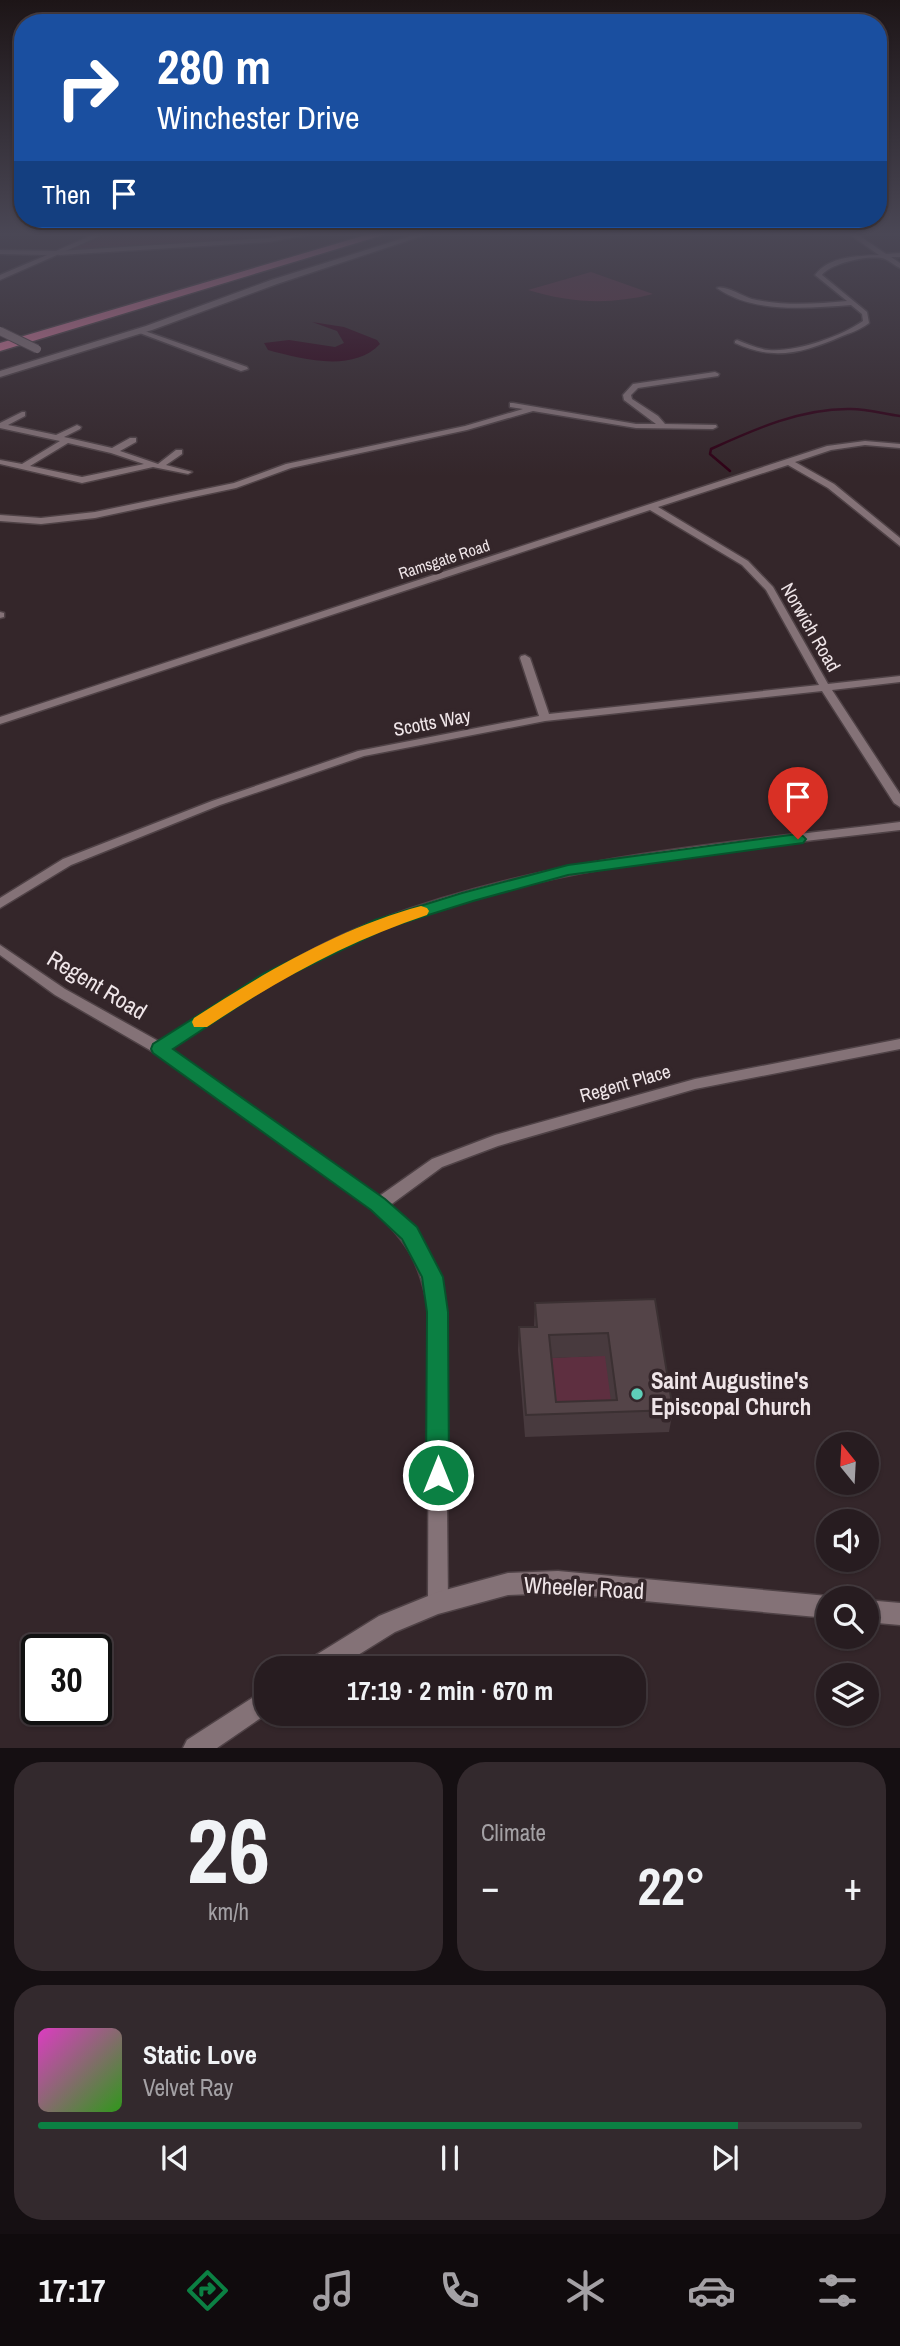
<!DOCTYPE html>
<html lang="en">
<head>
<meta charset="utf-8">
<style>
  body { margin:0; font-family:"Archivo Narrow",sans-serif; background:#33292d; color:#f1f3f6; height:100vh; display:flex; flex-direction:column; font-size:26px; white-space:nowrap }
  * { box-sizing:border-box; margin:0 }
  p { font-size:23px; color:#a4a1a5 }
  .icon { flex:none; width:38px; height:38px; fill:none; stroke:currentColor; stroke-width:2; stroke-linecap:round; stroke-linejoin:round }
  .map { position:relative; height:1748px; overflow:hidden }
  .sheet { display:flex; flex-direction:column; gap:14px; padding:14px; background:#150f12; flex:1 }
  .sheet>* { flex:none }
  .banner { position:absolute; left:14px; top:14px; width:873px; height:214px; border-radius:28px; box-shadow:0 2px 5px #0004,0 0 0 2px #433a3e; background:#1a4fa0; color:#fff; overflow:hidden }
  .needle { width:46px; rotate:342deg }
  .tools { position:absolute; left:816px; top:1432px; display:grid; gap:14px }
  .tools a { display:grid; place-items:center; width:63px; height:63px; border-radius:50%; background:#271c20; box-shadow:0 2px 5px #0004,0 0 0 2px #433a3e; font-size:35px }
  .speed { position:absolute; left:21px; top:1634px; display:flex; gap:14px; font-size:35px; font-weight:700; text-align:center }
  .speed>* { display:grid; place-content:center; width:91px; height:91px; border-radius:50%; background:#271c20; box-shadow:0 2px 5px #0004,0 0 0 2px #433a3e; line-height:1 }
  .speed .limit { border:4px solid #111; border-radius:10px; background:#fff; color:#111 }
  .pin { position:absolute; display:grid; place-items:center; width:60px; height:60px; color:#fff; margin:-72px -30px; border-radius:50% 50% 50% 0; rotate:-45deg; box-shadow:0 0 7px #0007 }
  .pin .icon { rotate:45deg }
  .me { position:absolute; width:77px; margin:-38px; rotate:0deg; stroke-linejoin:round; filter:drop-shadow(0 0 5px #0008) }
  .turn { display:flex; align-items:center; gap:24px; height:147px; padding:0 28px; font-size:32px }
  .turn .icon { width:91px; height:91px; stroke-width:2.5 }
  .turn b { display:block; font-size:49px; line-height:60px }
  .then { display:flex; align-items:center; height:66px; padding:0 28px; background:#0003; gap:14px; font-size:26px }
  .big { font-size:52px; font-weight:800; line-height:1.1 }
  .sheet .widget { flex:1; display:flex; flex-direction:column; justify-content:center; gap:10px; min-width:0; padding:0 24px; border-radius:28px; background:#33292d }
  .sheet .dial { align-items:center; gap:0 }
  .dial b { font-size:91px; line-height:1 }
  .song { display:flex; align-items:center; gap:21px }
  .cover { width:84px; height:84px; border-radius:10px; background:linear-gradient(135deg,hsl(310 70% 55%),hsl(110 70% 35%)) }
  .played { height:7px; border-radius:4px; background:linear-gradient(90deg,#0b8043 85%,#433a3e 85%) }
  .keys { display:flex; justify-content:space-around; direction:ltr }
  .heat { display:flex; justify-content:space-between; align-items:center; font-size:38px; direction:ltr }
  .sheet .tiles { flex:1; display:grid; gap:14px; grid-template-columns:1fr 1fr }
  .widget:last-child { grid-column:span 2 }
  .trip { position:absolute; left:254px; top:1656px; width:392px; height:70px; border-radius:28px; background:#271c20; box-shadow:0 2px 5px #0004,0 0 0 2px #433a3e; font-weight:800; line-height:70px; text-align:center }
  .menu { display:flex; height:112px; justify-content:space-around; align-items:center; background:#100b0d; color:#a4a1a5 }
  .menu .icon { width:49px; height:49px }
  .menu .on { color:#0b8043 }
  .menu b { font-size:32px; color:#f1f3f6 }
  .map>svg:first-child { display:block }
  .green { fill:#5e2f40 }
  .water { fill:#2f0015 }
  .lines { fill:none; stroke-linecap:round; stroke-linejoin:round }
  .stream { stroke:#2f0015; stroke-width:2.5 }
  .minor-casing { stroke:#4f4246; stroke-width:3 }
  .tertiary-casing { stroke:#4f4246; stroke-width:3 }
  .motorway-casing { stroke:#4f4246; stroke-width:3 }
  .minor { fill:#847277; fill-rule:evenodd }
  .tertiary { fill:#847277; fill-rule:evenodd }
  .motorway { fill:#d37697; fill-rule:evenodd }
  .tertiary-bridge-casing { stroke:#4f4246; stroke-width:10; stroke-linecap:butt }
  .tertiary-bridge { stroke:#847277; stroke-width:8 }
  .wall { fill:#483a3e; fill-rule:evenodd }
  .building { fill:#544448; stroke:#3b3032; stroke-width:2; fill-rule:evenodd }
  .route { fill:#0b8043; stroke:#07532c; stroke-width:2 }
  .slow { fill:#f59e0b }
  .poi-dot { fill:#5eceb8; stroke:#34262a; stroke-width:2.5 }
  .labels { text-anchor:middle; stroke-width:7; stroke-linejoin:round; paint-order:stroke }
  .far-street-label { font-size:16px; fill:#efe5e8; stroke:#34262a }
  .street-label { font-size:19px; fill:#efe5e8; stroke:#34262a }
  .near-street-label { font-size:23px; fill:#efe5e8; stroke:#34262a }
  .near-poi-label { font-size:23px; font-weight:bold; fill:#efe5e8; stroke:#34262a; text-anchor:start }
</style>
</head>
<body>
<div class="map">
<svg width="900" height="1748" viewBox="0 0 900 1748">
  <rect width="100%" height="100%" fill="#34262a"/>
  <!-- green -->
  <path class="green" d="M 109,232 L 310,232 L 269,240 L 70,250 Z
    M 591,272 L 653,294 C 610,305 570,303 528,290 Z
    M 616,1355 L 614,1423 L 554,1425 L 548,1358 Z"/>
  <!-- water -->
  <path class="water" d="M 312,322 L 344,327 L 377,340 L 380,344 C 353,373 301,359 268,350 L 264,343 L 289,340 L 335,347 L 344,343 L 337,331 Z"/>
  <g class="lines">
    <!-- stream -->
    <path class="stream" d="M 730,471 L 710,454 L 711,449 C 755,429 802,408 851,409 C 868,409 884,414 900,416"/>
    <defs>
      <path id="minor" d="M 307,232 L 324,232 L 269,242 L 59,255 L 56,253 L 59,251 L 269,238 Z
        M 846,232 L 854,232 L 886,254 L 900,253 L 900,257 L 891,257 L 900,263 L 900,268 C 895,266 890,261 885,259 C 872,254 831,263 822,275 L 867,312 L 869,323 C 860,330 850,333 840,337 C 803,353 773,361 735,343 L 735,341 L 737,340 C 748,344 757,349 769,350 C 796,352 840,337 863,321 L 862,314 L 851,305 C 808,308 754,314 717,288 C 726,285 742,296 752,299 C 783,306 816,304 847,301 L 815,275 C 829,256 857,256 879,255 Z
        M 139,329 L 247,367 L 248,369 L 241,371 L 137,332 L 136,331 Z
        M 715,372 L 719,374 L 718,376 L 638,388 L 631,395 L 632,399 L 658,416 L 665,424 L 716,425 L 717,427 L 713,429 L 636,428 L 533,411 L 467,430 L 291,468 L 236,488 L 95,518 L 41,524 L 0,521 L 0,515 L 41,518 L 95,512 L 234,483 L 286,464 L 465,426 L 523,409 L 510,407 L 510,403 L 513,403 L 636,424 L 656,424 L 624,400 L 623,395 L 633,384 Z
        M 22,412 L 25,412 L 25,416 L 8,425 L 56,435 L 77,425 L 81,427 L 80,429 L 64,437 L 112,448 L 130,438 L 136,438 L 136,442 L 120,451 L 158,464 L 176,450 L 182,450 L 182,454 L 166,465 L 192,472 L 188,474 L 153,467 L 82,483 L 0,464 L 0,460 L 22,464 L 60,441 L 0,428 L 0,423 ZM 68,443 L 111,453 L 144,464 L 82,477 L 30,466 Z
        M 865,441 L 900,444 L 900,448 L 865,445 L 831,450 L 795,462 L 834,484 L 900,538 L 900,546 L 828,488 L 788,465 L 658,507 L 748,561 L 773,587 L 828,684 L 900,676 L 900,682 L 832,690 L 900,794 L 900,807 L 894,803 L 822,691 L 545,721 L 364,756 L 220,805 L 71,865 L 0,908 L 0,898 L 63,859 L 212,801 L 358,751 L 539,716 L 520,658 L 521,656 L 525,655 L 530,658 L 549,714 L 819,685 L 766,590 L 742,565 L 650,510 L 0,724 L 0,717 L 827,446 Z
        M 0,612 L 4,613 L 4,617 L 0,618 Z
        M 900,822 L 900,830 C 728,851 550,864 386,927 C 309,957 239,1004 170,1049 L 378,1197 L 432,1159 L 495,1135 L 695,1079 L 900,1039 L 900,1049 L 695,1089 L 498,1146 L 442,1167 L 389,1206 C 423,1238 437,1266 445,1312 L 448,1603 L 445,1610 L 438,1613 L 431,1610 L 428,1603 L 429,1312 C 420,1262 409,1244 373,1209 L 155,1053 L 55,995 L 0,955 L 0,945 L 65,989 L 160,1042 C 229,998 299,951 376,921 C 543,856 725,844 900,822 Z"/>
      <path id="tertiary" d="M 99,232 L 109,232 L 0,280 L 0,275 L 47,255 L 0,254 L 0,250 L 56,251 Z
        M 423,232 L 434,232 L 277,284 L 152,330 L 0,377 L 0,371 L 146,326 L 271,280 Z
        M 558,1571 L 828,1596 L 832,1598 L 828,1598 L 828,1618 L 558,1593 L 508,1595 L 438,1614 L 395,1632 L 337,1668 L 305,1668 L 308,1660 L 379,1616 L 438,1592 L 508,1573 Z
        M 866,1600 L 900,1603 L 900,1625 L 866,1622 Z
        M 266,1689 L 266,1713 L 268,1713 L 217,1748 L 183,1748 L 187,1740 Z"/>
      <path id="motorway" d="M 376,232 L 393,232 L 0,351 L 0,343 Z"/>
    </defs>
    <!-- minor casing -->
    <use href="#minor" class="minor-casing"/>
    <!-- tertiary casing -->
    <use href="#tertiary" class="tertiary-casing"/>
    <!-- motorway casing -->
    <use href="#motorway" class="motorway-casing"/>
    <!-- minor -->
    <use href="#minor" class="minor"/>
    <!-- tertiary -->
    <use href="#tertiary" class="tertiary"/>
    <!-- motorway -->
    <use href="#motorway" class="motorway"/>
    <defs>
      <path id="tertiary-bridge" d="M 0,331 L 37,349"/>
    </defs>
    <!-- tertiary-bridge casing -->
    <use href="#tertiary-bridge" class="tertiary-bridge-casing"/>
    <!-- tertiary-bridge -->
    <use href="#tertiary-bridge" class="tertiary-bridge"/>
  </g>
  <!-- wall -->
  <path class="wall" d="M 655,1299 L 673,1410 L 669,1432 L 525,1437 L 518,1350 L 519,1327 L 534,1327 L 535,1303 ZM 605,1356 L 611,1401 L 556,1402 L 552,1358 Z"/>
  <!-- building -->
  <path class="building" d="M 655,1299 L 673,1410 L 526,1415 L 519,1327 L 537,1327 L 535,1303 ZM 608,1333 L 617,1400 L 556,1402 L 549,1335 Z"/>
  <!-- sky -->
  <linearGradient id="sky" x2="0" y2="1"><stop stop-color="#1d1517"/><stop offset="0.49" stop-color="#4a4755"/><stop offset="1" stop-color="#4a4755" stop-opacity="0"/></linearGradient>
  <rect width="900" height="477" fill="url(#sky)"/>
  <!-- route -->
  <path class="route" d="M 798,834 L 803,836 L 806,839 L 803,843 L 568,875 L 473,901 L 387,928 L 275,982 L 173,1049 L 385,1199 L 417,1227 L 443,1277 L 448,1312 L 449,1475 L 446,1482 L 438,1486 L 429,1482 L 426,1475 L 427,1312 L 422,1277 L 402,1239 L 371,1210 L 153,1053 L 151,1049 L 153,1044 L 263,974 L 375,920 L 462,893 L 568,865 Z"/>
  <!-- slow -->
  <path class="slow" d="M 421,906 L 427,908 L 429,911 L 427,915 C 348,941 276,981 207,1027 L 194,1027 L 192,1022 L 194,1018 C 265,972 340,928 421,906 Z"/>
  <!-- markers -->
  <circle class="poi-dot" cx="637" cy="1394" r="7"/>
  <g class="labels">
    <!-- far-street labels -->
    <g class="far-street-label">
      <text transform="translate(444 559) rotate(-18)" y="6">Ramsgate Road</text>
    </g>
    <!-- street labels -->
    <g class="street-label">
      <text transform="translate(811 627) rotate(60)" y="7">Norwich Road</text>
      <text transform="translate(432 722) rotate(-11)" y="7">Scotts Way</text>
      <text transform="translate(625 1083) rotate(-16)" y="7">Regent Place</text>
    </g>
    <!-- near-street labels -->
    <g class="near-street-label">
      <text transform="translate(97 985) rotate(31)" y="8">Regent Road</text>
      <text transform="translate(584 1588) rotate(3)" y="8">Wheeler Road</text>
    </g>
    <!-- near-poi labels -->
    <g class="near-poi-label">
      <text x="651" y="1389">Saint Augustine's<tspan x="651" dy="26">Episcopal Church</tspan></text>
    </g>
  </g>
</svg>
<div class="tools">
<a><svg class="needle" viewBox="-14 -14 28 28"><path d="M0-13l5 13h-10z" fill="#e53935"/><path d="M0 13l5-13h-10z" fill="#a4a1a5"/></svg></a>
<a><svg class="icon" aria-label="sound" viewBox="0 0 24 24"><path d="M4 9h4l5-4v14l-5-4H4zM17 9q2 3 0 6"/></svg></a>
<a><svg class="icon" aria-label="search" viewBox="0 0 24 24"><circle cx="10" cy="10" r="6"/><path d="M15 15l6 6"/></svg></a>
<a><svg class="icon" aria-label="layers" viewBox="0 0 24 24"><path d="M12 4l9 5-9 5-9-5zM3 14l9 5 9-5"/></svg></a>
</div>
<div class="speed"><div class="limit">30</div></div>
<div class="pin" style="left:798px;top:839px;background:#d93025"><svg class="icon" aria-label="arrive" viewBox="0 0 24 24"><path d="M6 21V4h12l-3 4 3 4H6"/></svg></div>
<svg class="me" style="left:438px;top:1475px" viewBox="-20 -20 40 40"><circle r="17" fill="#0b8043" stroke="#fff" stroke-width="3"/><path d="M0-11L8 9 0 5-8 9z" fill="#fff"/></svg>
<div class="trip">17:19 · 2 min · 670 m</div>
<div class="banner">
<div class="turn"><svg class="icon" aria-label="right" viewBox="0 0 24 24"><path d="M7 20v-9h11M14 6l5 5-5 5"/></svg><div><b>280 m</b>Winchester Drive</div></div>
<div class="then">Then<svg class="icon" aria-label="arrive" viewBox="0 0 24 24"><path d="M6 21V4h12l-3 4 3 4H6"/></svg></div>
</div>
</div>
<section class="sheet">
<div class="tiles">
<div class="widget dial"><b>26</b><p>km/h</p></div>
<div class="widget"><p>Climate</p>
<div class="heat"><a>−</a><b class="big">22°</b><a>+</a></div>
</div>
<div class="widget">
<div class="song"><i class="cover"></i><div><b>Static Love</b><p>Velvet Ray</p></div></div>
<div class="played"></div>
<div class="keys"><svg class="icon" aria-label="previous" viewBox="0 0 24 24"><path d="M18 5L8 12l10 7zM5 5v14"/></svg><svg class="icon" aria-label="pause" viewBox="0 0 24 24"><path d="M8 5v14M16 5v14"/></svg><svg class="icon" aria-label="next" viewBox="0 0 24 24"><path d="M6 5l10 7-10 7zM19 5v14"/></svg></div>
</div>
</div>
</section>
<nav class="menu">
<b>17:17</b>
<svg class="icon on" aria-label="directions" viewBox="0 0 24 24"><path d="M12 3l9 9-9 9-9-9zM9 14v-3h6M13 9l2 2-2 2"/></svg>
<svg class="icon" aria-label="music" viewBox="0 0 24 24"><path d="M9 18V5l10-2v13"/><circle cx="6" cy="18" r="3"/><circle cx="16" cy="16" r="3"/></svg>
<svg class="icon" aria-label="phone" viewBox="0 0 24 24"><path d="M5 4h4l2 5-3 2q2 4 5 5l2-3 5 2v4C11 20 4 13 5 4z"/></svg>
<svg class="icon" aria-label="climate" viewBox="0 0 24 24"><path d="M12 3v18M4 7l16 10M4 17L20 7"/></svg>
<svg class="icon" aria-label="car" viewBox="0 0 24 24"><path d="M5 17H2v-5l4-1 3-4h7l3 4 3 1v5h-3M9 17h6M6 11h13"/><circle cx="7" cy="17" r="2"/><circle cx="17" cy="17" r="2"/></svg>
<svg class="icon" aria-label="filters" viewBox="0 0 24 24"><path d="M4 7h16M4 17h16"/><circle cx="9" cy="7" r="2"/><circle cx="15" cy="17" r="2"/></svg>
</nav>
</body>
</html>
